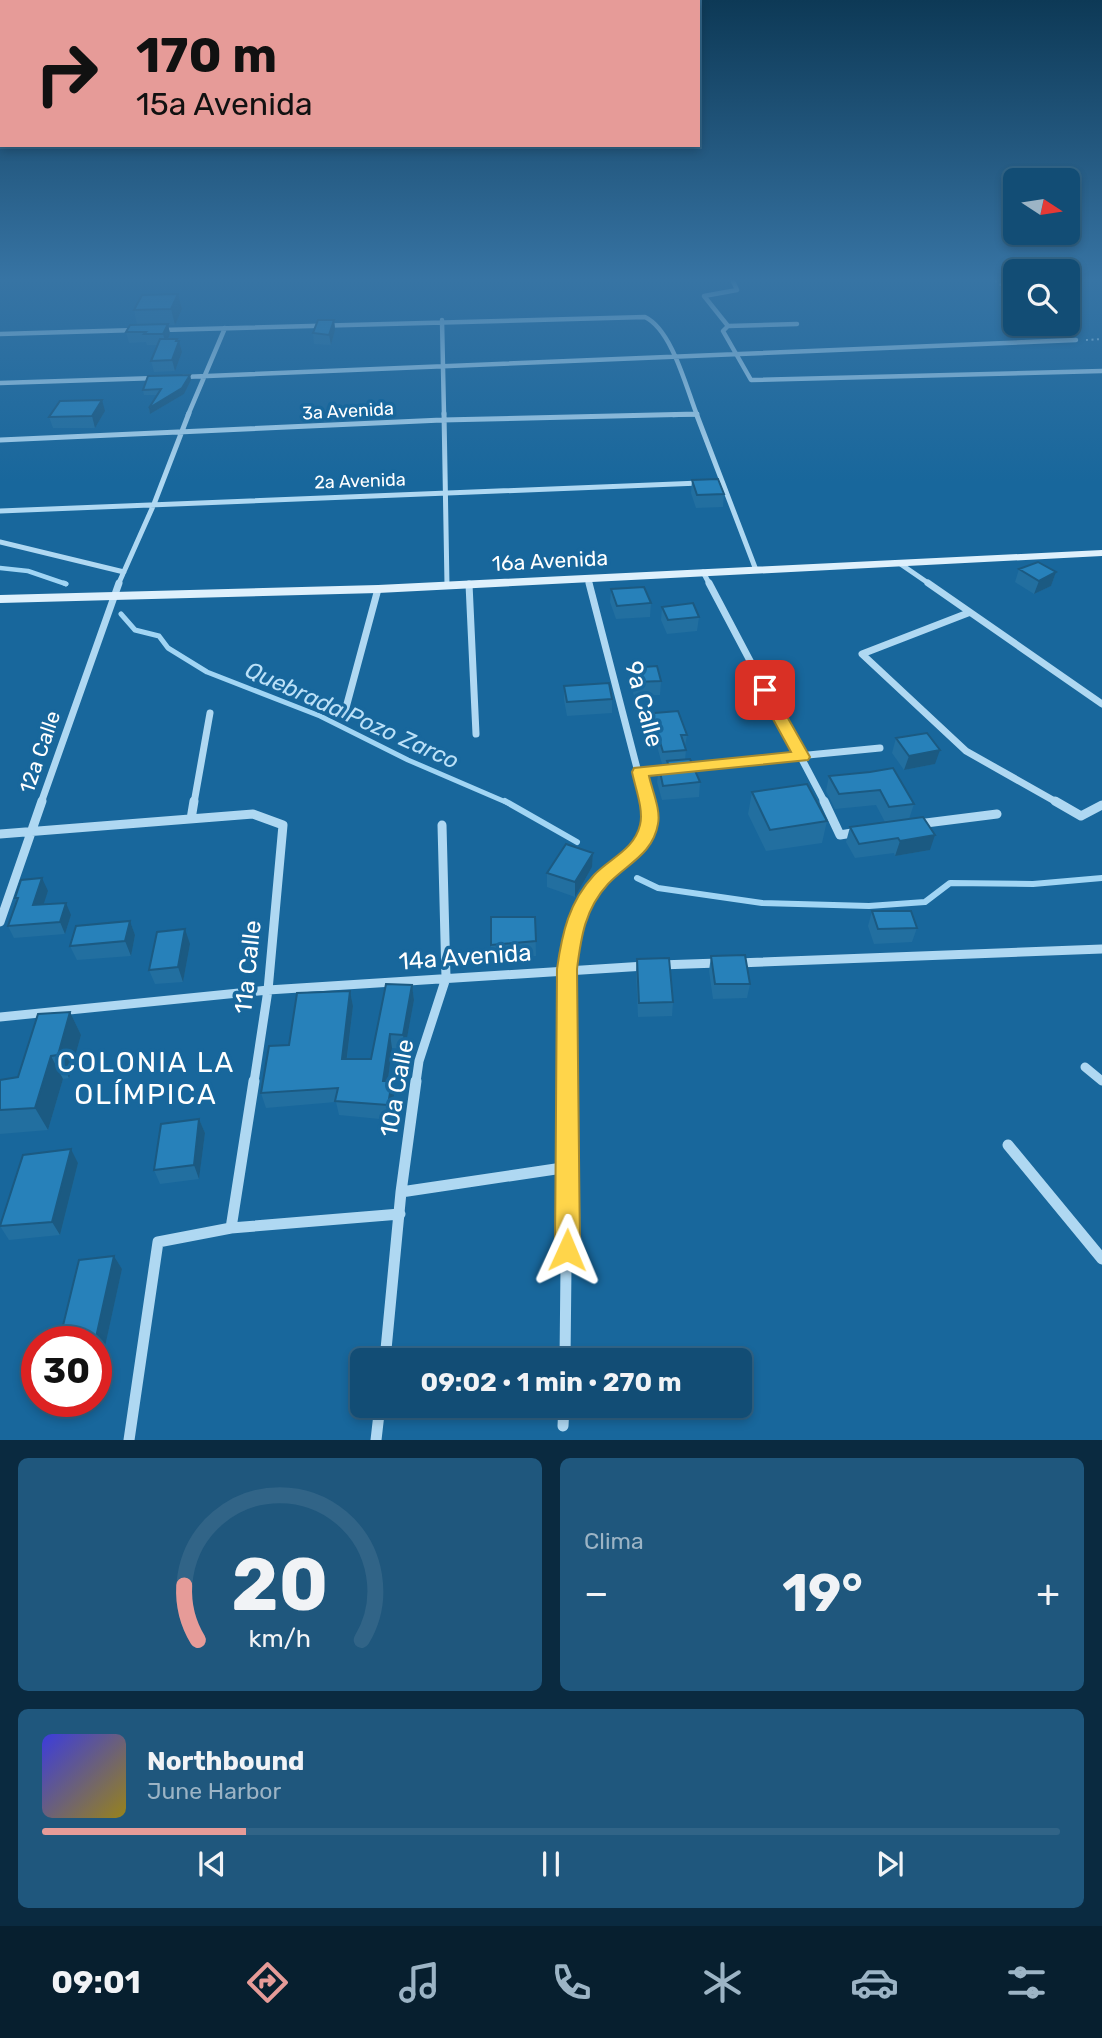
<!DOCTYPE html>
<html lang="es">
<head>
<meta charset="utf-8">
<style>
  body { margin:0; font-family:Rubik,sans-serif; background:#1f577d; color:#f1f3f6; height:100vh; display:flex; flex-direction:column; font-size:26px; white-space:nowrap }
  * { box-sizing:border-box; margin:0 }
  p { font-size:23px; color:#9cb4c5 }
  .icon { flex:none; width:38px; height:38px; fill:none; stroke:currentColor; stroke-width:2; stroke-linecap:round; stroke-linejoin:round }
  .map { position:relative; height:1440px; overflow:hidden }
  .sheet { display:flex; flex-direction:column; gap:18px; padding:18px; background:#0a2a40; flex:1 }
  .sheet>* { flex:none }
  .top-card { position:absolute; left:0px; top:0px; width:700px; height:147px; box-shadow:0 4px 10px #0003,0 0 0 2px #316487; background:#e69b98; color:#111; overflow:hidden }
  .needle { width:46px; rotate:102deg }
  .tools { position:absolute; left:1003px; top:168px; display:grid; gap:14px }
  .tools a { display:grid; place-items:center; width:77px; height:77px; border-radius:10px; background:#124d75; box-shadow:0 4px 10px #0003,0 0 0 2px #316487; font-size:35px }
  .speed { position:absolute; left:21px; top:1326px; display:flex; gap:14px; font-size:35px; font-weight:700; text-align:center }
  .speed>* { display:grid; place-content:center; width:91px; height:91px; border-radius:50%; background:#124d75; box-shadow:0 4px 10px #0003,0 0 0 2px #316487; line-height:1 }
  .speed .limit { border:10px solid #d22; background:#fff; color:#111 }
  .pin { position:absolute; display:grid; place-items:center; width:60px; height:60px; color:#fff; margin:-30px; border-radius:14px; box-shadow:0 4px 10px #0006 }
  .me { position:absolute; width:77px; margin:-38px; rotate:1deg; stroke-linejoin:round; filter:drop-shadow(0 0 5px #0008) }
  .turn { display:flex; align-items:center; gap:24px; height:147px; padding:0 21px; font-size:32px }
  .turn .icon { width:91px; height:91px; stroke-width:2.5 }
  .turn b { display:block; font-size:49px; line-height:60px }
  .big { font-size:52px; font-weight:700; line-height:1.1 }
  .sheet .widget { flex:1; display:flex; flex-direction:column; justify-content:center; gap:10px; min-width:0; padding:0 24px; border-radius:10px; background:#1f577d }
  .sheet .dial { align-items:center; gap:0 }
  .dial svg { height:182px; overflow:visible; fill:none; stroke:#316487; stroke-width:7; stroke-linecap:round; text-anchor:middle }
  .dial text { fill:#f1f3f6; stroke:none }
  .song { display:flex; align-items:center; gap:21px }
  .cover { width:84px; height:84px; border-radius:10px; background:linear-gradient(135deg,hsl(240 70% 55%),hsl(50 70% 35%)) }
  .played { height:7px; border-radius:4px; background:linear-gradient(90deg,#e69b98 20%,#316487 20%) }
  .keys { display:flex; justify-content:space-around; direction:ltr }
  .heat { display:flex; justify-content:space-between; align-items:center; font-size:38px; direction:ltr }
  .sheet .tiles { flex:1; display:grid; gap:18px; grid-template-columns:1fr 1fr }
  .widget:last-child { grid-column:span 2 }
  .trip { position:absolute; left:350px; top:1348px; width:402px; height:70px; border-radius:10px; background:#124d75; box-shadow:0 4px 10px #0003,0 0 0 2px #316487; font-weight:700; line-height:70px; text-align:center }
  .menu { display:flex; height:112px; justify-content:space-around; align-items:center; background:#071f2f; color:#9cb4c5 }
  .menu .icon { width:49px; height:49px }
  .menu .active { color:#e69b98 }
  .menu b { font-size:32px; color:#f1f3f6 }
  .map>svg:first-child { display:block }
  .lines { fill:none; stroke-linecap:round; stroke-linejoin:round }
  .stream-far2 { stroke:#a1d5f4; stroke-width:4.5 }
  .stream-far1 { stroke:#a1d5f4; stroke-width:5 }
  .stream { stroke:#a1d5f4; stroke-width:6 }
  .path { stroke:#afd8f2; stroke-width:2; stroke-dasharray:2 3.5; stroke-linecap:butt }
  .street-far4 { stroke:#afd8f2; stroke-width:4.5 }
  .street-far3 { stroke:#afd8f2; stroke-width:5 }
  .street-far2 { stroke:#afd8f2; stroke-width:7 }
  .street-far1 { stroke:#afd8f2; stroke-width:9 }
  .street { stroke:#afd8f2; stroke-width:11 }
  .secondary { fill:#def0fc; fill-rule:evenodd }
  .wall { fill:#226fa0 }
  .shaded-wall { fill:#1b5a82 }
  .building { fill:#2781ba; stroke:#1b5a82; stroke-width:2 }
  .route { fill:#ffd54a; stroke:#a68a30; stroke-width:2 }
  .labels { text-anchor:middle; stroke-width:7; stroke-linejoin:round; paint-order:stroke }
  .far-street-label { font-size:18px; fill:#fff; stroke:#18679c }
  .street-label { font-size:21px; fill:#fff; stroke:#18679c }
  .water-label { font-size:23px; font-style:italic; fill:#bbe1f8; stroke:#18679c }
  .near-street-label { font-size:24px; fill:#fff; stroke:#18679c }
  .near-neighbourhood-label { font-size:28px; letter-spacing:2px; fill:#fff; stroke:#18679c }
</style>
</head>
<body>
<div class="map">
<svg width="1102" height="1440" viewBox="0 0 1102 1440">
  <rect width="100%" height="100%" fill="#18679c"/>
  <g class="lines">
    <!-- stream-far2 -->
    <path class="stream-far2" d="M 0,568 L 28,571 L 66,584"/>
    <!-- stream-far1 -->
    <path class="stream-far1" d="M 64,583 L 66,584
      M 121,614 L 135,630 L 159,636 L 168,648 L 207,672 L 320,716 L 408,760 L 508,803"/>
    <!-- stream -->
    <path class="stream" d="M 505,801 L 577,842
      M 637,878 L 658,888 L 762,903 L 869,906 L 925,902 L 950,883 L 1033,884 L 1102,878"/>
    <!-- path -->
    <path class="path" d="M 995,281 L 1015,295
      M 1086,340 L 1102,339"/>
    <!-- street-far4 -->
    <path class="street-far4" d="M 733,281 L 737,290 L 704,296 L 728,326 L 723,331 L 751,380 L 1102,371
      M 442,320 L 444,415
      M 728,326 L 797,324
      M 162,330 L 645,317 C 672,330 686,387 697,415
      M 0,334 L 136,330
      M 183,377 L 1076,340
      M 0,383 L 157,378
      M 188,415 L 225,328
      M 673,415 L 697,414"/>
    <!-- street-far3 -->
    <path class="street-far3" d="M 444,413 L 447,585
      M 696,413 L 756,570
      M 0,440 L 442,420 L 697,414
      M 0,511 L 700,483
      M 0,542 L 124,572
      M 899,563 L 931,585
      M 703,572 L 710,585
      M 588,578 L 590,585
      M 118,585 L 154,504 L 189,413"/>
    <!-- street-far2 -->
    <path class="street-far2" d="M 589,583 L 646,803
      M 709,583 L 825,803
      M 928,583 L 1102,704
      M 469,584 L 476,734
      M 968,613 L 862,654 L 966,751 L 1058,803
      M 344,715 L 378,589
      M 686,767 L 880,748
      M 640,772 L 667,769
      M 41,803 L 119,583
      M 194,803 L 210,713"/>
    <!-- street-far1 -->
    <path class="street-far1" d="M 824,801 L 840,835 L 858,832
      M 1055,801 L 1081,816 L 1102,805
      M 191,819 L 194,801
      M 918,824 L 997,814
      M 0,834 L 253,814 L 283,825 L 268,990 L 254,1082
      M 0,922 L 42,801
      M 737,963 L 1102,949
      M 660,965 L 718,963
      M 0,1017 L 268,990 L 645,966
      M 1085,1067 L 1102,1081
      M 416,1082 L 419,1061 L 446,978 L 442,825
      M 568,1082 C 568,1029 557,950 584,903 C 608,861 658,859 646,801"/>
    <!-- street -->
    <path class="street" d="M 1008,1145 L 1102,1259
      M 401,1192 L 569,1167
      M 231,1228 L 254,1081
      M 385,1360 L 401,1192 L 416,1081
      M 565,1360 L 568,1081
      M 563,1426 L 564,1405
      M 129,1440 L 158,1242 L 231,1228 L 400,1214
      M 376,1440 L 380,1405"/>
    <!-- secondary -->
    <path class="secondary" d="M 1102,550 L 1102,556 L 378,593 L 0,603 L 0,595 L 378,585 Z"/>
  </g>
  <!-- wall -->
  <path class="wall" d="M 178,294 L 182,309 L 175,325 L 168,325 L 170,334 L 168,339 L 179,341 L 182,352 L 175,371 L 154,372 L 151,361 L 158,345 L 147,345 L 146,342 L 129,343 L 126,332 L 137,325 L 134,310 Z
    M 334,320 L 335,330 L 331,345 L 314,344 L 313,333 Z
    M 190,375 L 191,380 L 184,394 L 150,414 L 149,408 L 158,395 L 144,395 L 143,390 Z
    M 105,411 L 95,428 L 53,428 L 49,417 Z
    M 692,480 L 724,494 L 723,507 L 696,508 L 691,493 Z
    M 1019,569 L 1056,572 L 1051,586 L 1034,594 L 1015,582 Z
    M 611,589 L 651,603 L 650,617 L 616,619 L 610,602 Z
    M 662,607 L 699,617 L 697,631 L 667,634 L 661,620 Z
    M 630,668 L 661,681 L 660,695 L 634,696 L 630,682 Z
    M 564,686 L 612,699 L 612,713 L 567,716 L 564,700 Z
    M 643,714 L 687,735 L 685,746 L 684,746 L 686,750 L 685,760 L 700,782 L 699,797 L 662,800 L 657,782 L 659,767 L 667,767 L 667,763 L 662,764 L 655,739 L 647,740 L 642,725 Z
    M 896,738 L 935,764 L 904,770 L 892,753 Z
    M 870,772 L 914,804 L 909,819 L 885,822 L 876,805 L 835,809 L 826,791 L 829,776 Z
    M 752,792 L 827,821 L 822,843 L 766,851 L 748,814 Z
    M 923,817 L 930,850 L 895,856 L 894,853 L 855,858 L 846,842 L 850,827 Z
    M 593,853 L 592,867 L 575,897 L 547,887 L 547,873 Z
    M 48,891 L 43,904 L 71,915 L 65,934 L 14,938 L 8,926 L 16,902 L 15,898 Z
    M 872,911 L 917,928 L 912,942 L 874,944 L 868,926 Z
    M 535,917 L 536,956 L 491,959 L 491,945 Z
    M 130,921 L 135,935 L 131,956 L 77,960 L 70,946 Z
    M 190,944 L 183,982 L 155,984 L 149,970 Z
    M 711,956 L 750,984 L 747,998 L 713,999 L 709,971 Z
    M 637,959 L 673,1002 L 672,1016 L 638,1017 L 636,973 Z
    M 412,985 L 414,1000 L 405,1049 L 392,1048 L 388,1081 L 392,1081 L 394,1095 L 390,1120 L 339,1115 L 336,1102 L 266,1108 L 261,1093 L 289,1045 L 350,991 L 353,1006 L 347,1059 L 371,1059 Z
    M 70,1012 L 81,1035 L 69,1078 L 63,1079 L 48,1130 L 0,1134 L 0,1080 L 18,1077 Z
    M 199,1119 L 205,1133 L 199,1179 L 160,1184 L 154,1170 Z
    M 71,1149 L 78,1163 L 60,1235 L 9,1240 L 0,1226 Z
    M 114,1256 L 122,1269 L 101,1365 L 96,1366 L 96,1342 Z"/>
  <!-- shaded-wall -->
  <path class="shaded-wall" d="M 178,294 L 182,309 L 175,325 L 171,309 Z
    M 334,320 L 335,330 L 331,345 L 329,335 Z
    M 168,324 L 170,334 L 166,344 L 163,334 Z
    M 177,339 L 178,344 L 179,341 L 182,352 L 175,371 L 172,360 Z
    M 190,375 L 191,380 L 184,394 L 150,414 L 149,408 Z
    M 102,400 L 105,411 L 95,428 L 92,416 Z
    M 1056,572 L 1051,586 L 1034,594 L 1039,581 Z
    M 940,750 L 935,764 L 904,770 L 909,756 Z
    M 935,835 L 930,850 L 895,856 L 900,841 Z
    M 593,853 L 592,867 L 575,897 L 575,882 Z
    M 42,878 L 48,891 L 39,918 L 33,905 Z
    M 66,903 L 71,915 L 65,934 L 60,922 Z
    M 130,921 L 135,935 L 131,956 L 125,941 Z
    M 185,929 L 190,944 L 183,982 L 178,967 Z
    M 412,985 L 414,1000 L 405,1049 L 403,1035 Z
    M 350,991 L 353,1006 L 345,1073 L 342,1059 Z
    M 70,1012 L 81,1035 L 69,1078 L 58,1055 Z
    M 390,1034 L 392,1048 L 386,1095 L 383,1081 Z
    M 51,1056 L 63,1079 L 48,1130 L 35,1108 Z
    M 392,1081 L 394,1095 L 390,1120 L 388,1105 Z
    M 199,1119 L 205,1133 L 199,1179 L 194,1165 Z
    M 71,1149 L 78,1163 L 60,1235 L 52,1222 Z
    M 114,1256 L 122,1269 L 101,1365 L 96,1359 L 96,1342 L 95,1342 Z"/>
  <!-- building -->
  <path class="building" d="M 178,294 L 171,309 L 134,310 L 142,295 Z
    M 318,320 L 334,320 L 329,335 L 313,333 Z
    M 168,324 L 163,334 L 144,334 L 146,332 L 126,332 L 130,325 Z
    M 160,339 L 177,339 L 176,341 L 179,341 L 172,360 L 151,361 Z
    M 190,375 L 182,388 L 149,408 L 161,389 L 143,390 L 148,376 Z
    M 102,400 L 92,416 L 49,417 L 60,401 Z
    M 718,479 L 724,494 L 697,495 L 692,480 Z
    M 1038,562 L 1056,572 L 1039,581 L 1019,569 Z
    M 644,587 L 651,603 L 617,606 L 611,589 Z
    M 693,603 L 699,617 L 668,620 L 662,607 Z
    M 657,666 L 661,681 L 635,682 L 630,668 Z
    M 609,683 L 612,699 L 567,702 L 564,686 Z
    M 678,711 L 687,735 L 681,735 L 686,750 L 663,752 L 656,728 L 648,729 L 643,714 Z
    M 927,733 L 940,750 L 909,756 L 896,738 Z
    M 690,759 L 700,782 L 663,786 L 659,767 L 669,766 L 667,761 Z
    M 893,768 L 914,804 L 889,807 L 880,790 L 839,794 L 829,776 L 870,772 Z
    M 807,784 L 827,821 L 770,830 L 752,792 Z
    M 923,817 L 935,835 L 900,841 L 898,838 L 859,844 L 850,827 Z
    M 566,844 L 593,853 L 575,882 L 547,873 Z
    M 42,878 L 33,905 L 66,903 L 60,922 L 8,926 L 18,898 L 15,898 L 21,880 Z
    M 872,911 L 911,911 L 917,928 L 878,929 Z
    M 491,917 L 535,917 L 536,941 L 491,945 Z
    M 130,921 L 125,941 L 70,946 L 76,926 Z
    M 185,929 L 178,967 L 149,970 L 157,932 Z
    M 745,955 L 750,984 L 715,984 L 711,956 Z
    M 669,958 L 673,1002 L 639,1003 L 637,959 Z
    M 386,984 L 412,985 L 403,1035 L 390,1034 L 383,1081 L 392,1081 L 388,1105 L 335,1101 L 338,1088 L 261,1093 L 269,1046 L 289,1045 L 297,993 L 350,991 L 342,1059 L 371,1059 Z
    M 70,1012 L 58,1055 L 51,1056 L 35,1108 L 0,1110 L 0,1080 L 18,1077 L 38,1014 Z
    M 199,1119 L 194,1165 L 154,1170 L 161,1124 Z
    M 71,1149 L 52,1222 L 0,1226 L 23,1155 Z
    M 114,1256 L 95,1342 L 59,1342 L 79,1260 Z"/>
  <!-- sky -->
  <linearGradient id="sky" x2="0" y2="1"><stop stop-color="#0d3956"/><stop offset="0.58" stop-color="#3774a4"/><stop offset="1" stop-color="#3774a4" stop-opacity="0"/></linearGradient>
  <rect width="1102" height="482" fill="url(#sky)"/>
  <!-- route -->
  <path class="route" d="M 765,685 L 772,690 L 810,757 L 808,760 L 649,776 C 652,790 661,810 658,824 C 653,854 627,864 608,884 C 585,909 581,937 577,969 L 580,1250 L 576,1258 L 567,1262 L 558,1258 L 555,1250 L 557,969 C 562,933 569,902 594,875 C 610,858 634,850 640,825 C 644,810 635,787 632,772 L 634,768 L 791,752 L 757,690 Z"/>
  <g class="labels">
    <!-- far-street labels -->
    <g class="far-street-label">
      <text transform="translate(348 411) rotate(-3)" y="6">3a Avenida</text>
      <text transform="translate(360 481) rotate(-2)" y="6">2a Avenida</text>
    </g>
    <!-- street labels -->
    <g class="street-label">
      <text transform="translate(550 561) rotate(-3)" y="7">16a Avenida</text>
      <text transform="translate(40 752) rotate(-71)" y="7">12a Calle</text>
    </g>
    <!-- water labels -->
    <g class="water-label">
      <text transform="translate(352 715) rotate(24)" y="8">Quebrada Pozo Zarco</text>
    </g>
    <!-- near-street labels -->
    <g class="near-street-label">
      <text transform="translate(644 704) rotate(75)" y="8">9a Calle</text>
      <text transform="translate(465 957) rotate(-4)" y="8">14a Avenida</text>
      <text transform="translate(248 967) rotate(-84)" y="8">11a Calle</text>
      <text transform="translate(397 1088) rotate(-80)" y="8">10a Calle</text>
    </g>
    <!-- near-neighbourhood labels -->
    <g class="near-neighbourhood-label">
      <text x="146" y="1072">COLONIA LA<tspan x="146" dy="32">OLÍMPICA</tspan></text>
    </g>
  </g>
</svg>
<div class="tools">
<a><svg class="needle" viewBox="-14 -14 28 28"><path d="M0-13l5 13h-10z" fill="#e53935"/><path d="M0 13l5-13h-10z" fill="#9cb4c5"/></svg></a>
<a><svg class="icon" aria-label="search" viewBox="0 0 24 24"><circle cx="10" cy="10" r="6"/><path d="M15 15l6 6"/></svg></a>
</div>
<div class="speed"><div class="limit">30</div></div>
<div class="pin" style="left:765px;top:690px;background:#d93025"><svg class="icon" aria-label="arrive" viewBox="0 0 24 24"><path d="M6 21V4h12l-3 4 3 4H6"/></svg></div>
<svg class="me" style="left:567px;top:1250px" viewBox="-20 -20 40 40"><path d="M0-17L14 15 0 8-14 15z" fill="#ffd54a" stroke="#fff" stroke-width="4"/></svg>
<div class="trip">09:02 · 1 min · 270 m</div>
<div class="top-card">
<div class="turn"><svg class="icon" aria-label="right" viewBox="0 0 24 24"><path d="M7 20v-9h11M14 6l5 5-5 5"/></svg><div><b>170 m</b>15a Avenida</div></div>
</div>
</div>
<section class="sheet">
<div class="tiles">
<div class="widget dial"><svg viewBox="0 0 100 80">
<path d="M14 69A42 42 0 1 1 86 69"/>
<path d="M14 69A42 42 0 0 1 8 45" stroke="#e69b98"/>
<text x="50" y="56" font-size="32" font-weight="700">20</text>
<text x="50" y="72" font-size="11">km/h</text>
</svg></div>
<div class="widget"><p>Clima</p>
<div class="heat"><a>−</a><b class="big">19°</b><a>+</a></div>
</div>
<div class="widget">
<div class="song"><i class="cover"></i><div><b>Northbound</b><p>June Harbor</p></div></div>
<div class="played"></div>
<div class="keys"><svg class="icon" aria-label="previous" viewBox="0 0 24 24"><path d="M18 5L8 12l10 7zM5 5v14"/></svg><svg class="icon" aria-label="pause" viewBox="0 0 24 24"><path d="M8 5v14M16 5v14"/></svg><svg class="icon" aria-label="next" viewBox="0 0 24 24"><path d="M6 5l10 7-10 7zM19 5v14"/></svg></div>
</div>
</div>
</section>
<nav class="menu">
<b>09:01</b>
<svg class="icon active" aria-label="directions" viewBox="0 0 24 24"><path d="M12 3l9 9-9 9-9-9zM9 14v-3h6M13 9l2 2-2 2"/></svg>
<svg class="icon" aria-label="music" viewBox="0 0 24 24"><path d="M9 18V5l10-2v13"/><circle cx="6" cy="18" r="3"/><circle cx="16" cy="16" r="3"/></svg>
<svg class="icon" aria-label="phone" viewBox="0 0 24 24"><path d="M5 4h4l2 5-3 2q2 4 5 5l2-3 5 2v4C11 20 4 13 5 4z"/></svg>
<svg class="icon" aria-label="climate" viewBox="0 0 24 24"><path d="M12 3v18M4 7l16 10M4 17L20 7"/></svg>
<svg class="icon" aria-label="car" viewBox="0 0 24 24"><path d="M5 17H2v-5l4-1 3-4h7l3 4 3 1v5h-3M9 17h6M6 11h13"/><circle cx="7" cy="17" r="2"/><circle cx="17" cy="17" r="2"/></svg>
<svg class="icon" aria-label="filters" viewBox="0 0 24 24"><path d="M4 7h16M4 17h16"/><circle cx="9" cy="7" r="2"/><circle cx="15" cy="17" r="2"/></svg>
</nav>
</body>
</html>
